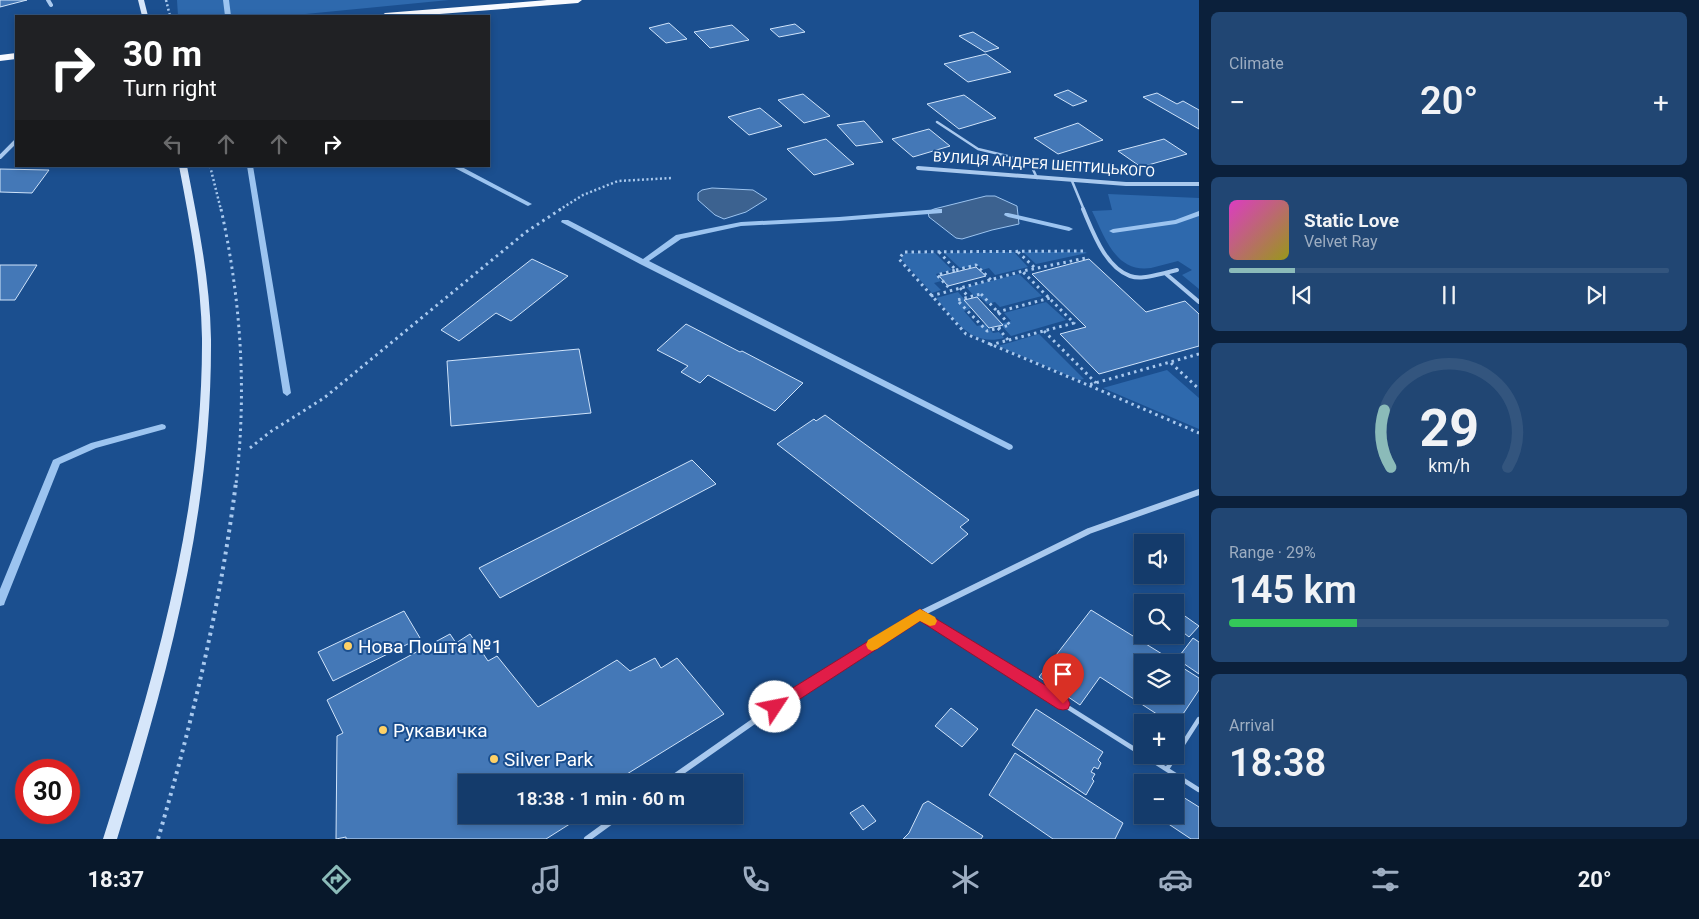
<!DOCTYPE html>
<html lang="en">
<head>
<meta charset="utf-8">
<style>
  body { margin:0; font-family:Roboto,sans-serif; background:#214673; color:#f1f3f6; height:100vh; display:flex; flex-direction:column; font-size:19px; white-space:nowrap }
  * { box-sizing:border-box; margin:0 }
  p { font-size:16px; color:#9dadc1 }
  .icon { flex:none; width:28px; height:28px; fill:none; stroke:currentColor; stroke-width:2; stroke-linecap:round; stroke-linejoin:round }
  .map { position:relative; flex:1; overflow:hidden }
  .sheet { display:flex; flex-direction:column; gap:12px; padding:12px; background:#0b203b; width:500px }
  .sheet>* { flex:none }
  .guide { position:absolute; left:15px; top:15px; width:475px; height:152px; border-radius:0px; box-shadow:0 2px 8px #0003,0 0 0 1px #33557e; background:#202124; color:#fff; overflow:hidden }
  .buttons { position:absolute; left:1134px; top:534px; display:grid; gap:10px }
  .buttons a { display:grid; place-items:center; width:50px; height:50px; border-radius:0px; background:#143b6b; box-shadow:0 2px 8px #0003,0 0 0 1px #33557e; font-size:25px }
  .speed { position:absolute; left:15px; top:759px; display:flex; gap:10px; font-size:25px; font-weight:700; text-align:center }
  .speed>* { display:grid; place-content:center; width:65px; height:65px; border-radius:50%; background:#143b6b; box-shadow:0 2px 8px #0003,0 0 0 1px #33557e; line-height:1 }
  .speed .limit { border:8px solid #d22; background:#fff; color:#111 }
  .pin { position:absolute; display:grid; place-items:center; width:42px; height:42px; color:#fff; margin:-51px -21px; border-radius:50% 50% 50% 0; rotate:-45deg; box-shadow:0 0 5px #0007 }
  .pin .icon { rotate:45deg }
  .me { position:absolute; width:55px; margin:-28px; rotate:56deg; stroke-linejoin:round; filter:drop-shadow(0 0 4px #0008) }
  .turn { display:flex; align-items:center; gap:18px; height:105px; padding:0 25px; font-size:22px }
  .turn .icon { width:65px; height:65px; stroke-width:2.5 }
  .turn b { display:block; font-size:35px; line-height:42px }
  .lanes { display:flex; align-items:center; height:48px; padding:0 25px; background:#0003; justify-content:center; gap:25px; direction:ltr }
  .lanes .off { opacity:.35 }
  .big { font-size:38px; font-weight:600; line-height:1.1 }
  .sheet .card { flex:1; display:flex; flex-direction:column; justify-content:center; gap:8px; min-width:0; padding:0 18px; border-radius:8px; background:#214673 }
  .sheet .dial { align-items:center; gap:0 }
  .dial svg { height:130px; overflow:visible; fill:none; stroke:#33557e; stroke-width:7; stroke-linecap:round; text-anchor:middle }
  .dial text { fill:#f1f3f6; stroke:none }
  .song { display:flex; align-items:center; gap:15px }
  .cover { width:60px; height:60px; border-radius:8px; background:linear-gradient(135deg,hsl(310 70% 55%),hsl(60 70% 35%)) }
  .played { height:5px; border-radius:2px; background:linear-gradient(90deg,#8bbbb9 15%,#33557e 15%) }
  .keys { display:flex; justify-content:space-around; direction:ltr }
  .heat { display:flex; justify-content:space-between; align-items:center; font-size:28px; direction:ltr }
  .charge { height:8px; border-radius:4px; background:linear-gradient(90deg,#34c759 29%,#33557e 0) }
  .trip { position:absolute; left:458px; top:774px; width:285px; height:50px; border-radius:0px; background:#143b6b; box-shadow:0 2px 8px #0003,0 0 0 1px #33557e; font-weight:600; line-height:50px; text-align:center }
  .menu { display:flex; height:80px; justify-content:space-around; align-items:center; background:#08182b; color:#9dadc1 }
  .menu .icon { width:35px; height:35px }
  .menu .current { color:#8bbbb9 }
  .menu b { font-size:22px; color:#f1f3f6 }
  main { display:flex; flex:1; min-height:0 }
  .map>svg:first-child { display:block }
  .green { fill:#2e69ad }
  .water { fill:#3c6290; stroke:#9cc4f0 }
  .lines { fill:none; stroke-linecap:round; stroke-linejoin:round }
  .stream { fill:#9cc4f0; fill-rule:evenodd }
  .building { fill:#4478b7; stroke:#cfe3fa }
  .path-far2 { stroke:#a9c9ee; stroke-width:2.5; stroke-dasharray:2 2.5; stroke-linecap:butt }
  .path-far1 { stroke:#a9c9ee; stroke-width:3; stroke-dasharray:2.5 4; stroke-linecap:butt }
  .path { stroke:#a9c9ee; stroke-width:4; stroke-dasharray:3 4.5; stroke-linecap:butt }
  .service-far2 { stroke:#a9c9ee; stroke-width:2.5 }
  .service-far1 { stroke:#a9c9ee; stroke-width:4 }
  .service { stroke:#a9c9ee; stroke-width:4.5 }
  .minor-far1 { stroke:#a9c9ee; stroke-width:4 }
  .minor { stroke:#a9c9ee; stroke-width:6 }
  .secondary { fill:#d6e6fa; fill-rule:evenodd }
  .trunk { fill:#f8faff; fill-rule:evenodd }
  .route { fill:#e11d48; stroke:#92132f }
  .slow { fill:#f59e0b }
  .poi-dot { fill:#ffd166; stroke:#1b4f8f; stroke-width:2 }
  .labels { text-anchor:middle; stroke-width:4; stroke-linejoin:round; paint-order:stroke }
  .far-street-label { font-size:14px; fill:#fff; stroke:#1b4f8f }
  .near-poi-label { font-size:19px; fill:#fff; stroke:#1b4f8f; text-anchor:start }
</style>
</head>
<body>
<main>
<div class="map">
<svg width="1199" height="839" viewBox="0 0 1199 839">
  <rect width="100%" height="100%" fill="#1b4f8f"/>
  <!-- green -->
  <path class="green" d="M 177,0 L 449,0 L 285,16 L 178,16 Z
    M 1108,194 L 1199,198 L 1199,289 L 1182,275 L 1192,270 L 1178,261 C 1169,263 1160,266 1151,268 C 1115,273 1105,237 1092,211 L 1112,210 Z
    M 1014,252 L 1028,267 L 995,275 L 989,268 L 982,270 L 979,266 L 960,268 L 944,253 Z
    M 1023,252 L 1085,252 L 1087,253 L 1036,264 Z
    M 905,253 L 935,253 L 952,270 L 936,274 L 941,281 L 934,283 L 941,290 L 932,293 L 901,259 Z
    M 1019,274 L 1042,296 L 1000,307 L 995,302 L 987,304 L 981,298 L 977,299 L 966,287 Z
    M 958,292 L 972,308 L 964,311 L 977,326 L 985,324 L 993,333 L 999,332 L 1004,338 C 971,347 955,320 936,298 Z
    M 1046,302 L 1066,320 L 1011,336 L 1000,324 L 1011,321 L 1004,313 Z
    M 1039,334 L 1084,379 L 1079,380 L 998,346 Z
    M 1167,370 L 1199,398 L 1199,429 L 1103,388 Z"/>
  <!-- water -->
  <path class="water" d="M 712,188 L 753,190 L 767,199 L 746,212 L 724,219 L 715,215 L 698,200 L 698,193 L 702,190 Z
    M 986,196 L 995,196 L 1017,206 L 1019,224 L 992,230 L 962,239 L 956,238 L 929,217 L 928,212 L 934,209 Z"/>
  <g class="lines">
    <!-- stream -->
    <path class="stream" d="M 223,0 L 229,0 L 231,16 L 225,16 Z
      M 247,166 L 253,166 L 291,393 L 287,396 L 283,393 Z
      M 451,166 L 460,166 L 532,204 L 528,206 L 526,205 Z
      M 939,209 L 942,209 L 942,213 L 839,221 L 741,226 L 681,239 L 649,261 L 1012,445 L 1013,447 L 1012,449 L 1009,450 L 640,264 L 561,222 L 562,220 L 568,220 L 643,259 L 676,235 L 741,222 L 839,217 Z
      M 1199,211 L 1199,216 L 1176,224 L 1113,233 L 1109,231 L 1113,229 L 1175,220 Z
      M 1005,213 L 1008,213 L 1069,227 L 1073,229 L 1069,231 L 1008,217 L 1004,215 Z
      M 162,424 L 165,425 L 166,427 L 165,429 L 96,448 L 60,464 L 5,602 L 4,605 L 0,606 L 0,589 L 53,460 L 91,443 Z"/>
  </g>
  <!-- building -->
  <path class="building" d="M 0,0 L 27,0 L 0,7 Z
    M 669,23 L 687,39 L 666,43 L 649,28 Z
    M 795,24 L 805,32 L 779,37 L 770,29 Z
    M 732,25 L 749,40 L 710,48 L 694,32 Z
    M 973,32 L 999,48 L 985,52 L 959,36 Z
    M 986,54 L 1011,72 L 968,82 L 944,64 Z
    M 1068,90 L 1087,101 L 1073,106 L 1054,95 Z
    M 1157,93 L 1177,104 L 1183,101 L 1199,110 L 1199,129 L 1143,97 Z
    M 803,94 L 830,116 L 804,123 L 778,100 Z
    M 964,95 L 996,118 L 959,129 L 927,104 Z
    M 760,108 L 782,126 L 749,135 L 728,117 Z
    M 864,121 L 883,142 L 856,146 L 837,125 Z
    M 1078,123 L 1103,140 L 1058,154 L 1034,138 Z
    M 929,129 L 950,146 L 913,157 L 892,139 Z
    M 826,139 L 854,164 L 814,175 L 787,149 Z
    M 1164,139 L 1187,154 L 1141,167 L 1118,151 Z
    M 0,169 L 49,170 L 32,193 L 0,192 Z
    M 532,259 L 568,276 L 511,321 L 496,313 L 459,341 L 441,330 Z
    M 1089,259 L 1146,312 L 1185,301 L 1199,314 L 1199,346 L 1099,374 L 1060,334 L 1086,327 L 1032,274 Z
    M 0,265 L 37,265 L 15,300 L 0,300 Z
    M 976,267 L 986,276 L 948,286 L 939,276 Z
    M 977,297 L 1003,325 L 989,328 L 964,300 Z
    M 686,324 L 740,352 L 742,351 L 803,383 L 775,411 L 708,375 L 700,383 L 681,372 L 688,366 L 657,350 Z
    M 579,349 L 591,413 L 451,426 L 447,361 Z
    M 825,415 L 969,520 L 960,527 L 968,534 L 932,564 L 777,444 L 814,419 L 816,421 Z
    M 692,460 L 716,484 L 500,598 L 479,568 Z
    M 1175,609 L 1199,626 L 1189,637 L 1175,626 Z
    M 1091,610 L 1175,662 L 1142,662 L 1142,695 L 1175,695 L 1175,663 L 1199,678 L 1199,690 L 1175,726 L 1175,722 L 1169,722 L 1100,677 L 1080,705 L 1039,677 Z
    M 404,611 L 420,638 L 333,681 L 318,652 Z
    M 450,634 L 456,643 L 470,634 L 488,661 L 497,656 L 538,707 L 617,660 L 630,671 L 655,658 L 661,668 L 677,658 L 724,714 L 614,782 L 466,782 L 466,815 L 584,815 L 546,839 L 346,839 L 346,837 L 336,839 L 337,736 L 343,733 L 327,700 Z
    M 1193,638 L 1199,642 L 1199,674 L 1177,659 Z
    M 951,708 L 978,729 L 962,747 L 935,726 Z
    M 1036,709 L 1103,752 L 1098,760 L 1101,763 L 1098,769 L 1094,767 L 1091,772 L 1095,774 L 1092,779 L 1094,781 L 1086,795 L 1012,745 Z
    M 1015,753 L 1123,823 L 1115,839 L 1053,839 L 989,795 Z
    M 1175,792 L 1199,807 L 1199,839 L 1191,839 L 1161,819 L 1163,815 L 1175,815 Z
    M 928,801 L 983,836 L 981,839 L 903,839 L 909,833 L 923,804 Z
    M 863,805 L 876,821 L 863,830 L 850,813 Z"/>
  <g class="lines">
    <!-- path-far2 -->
    <path class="path-far2" d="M 166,0 L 170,16
      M 210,166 L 221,210
      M 559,210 L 583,195 L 618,181 L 673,178"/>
    <!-- path-far1 -->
    <path class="path-far1" d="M 221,209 C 241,300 247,391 236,484
      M 1083,251 L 904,252 L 899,259 L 966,334 L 1088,385
      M 939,252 L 956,270 L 937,275 L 951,290
      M 1018,252 L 1035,268
      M 956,270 L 976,265 L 991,280
      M 960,288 L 969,297
      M 981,294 L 1010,325 L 987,331 L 957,300 Z
      M 931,296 L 1023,271 L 1086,258
      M 997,312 L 1050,298
      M 998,328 L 1008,340
      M 1044,331 L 1096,383
      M 990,345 L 1074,323 L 1023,272
      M 1199,354 L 1088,385 L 1199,433
      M 1171,363 L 1199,389
      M 250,448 L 270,432 L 324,398 L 526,232 L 561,209"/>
    <!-- path -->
    <path class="path" d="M 158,839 C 192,723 221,603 236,482"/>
    <!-- service-far2 -->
    <path class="service-far2" d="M 937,122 L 978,149 L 1024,160 L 1031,165 L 1037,178
      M 1072,181 L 1084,210"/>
    <!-- service-far1 -->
    <path class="service-far1" d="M 1083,209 C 1093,232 1105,267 1130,276 C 1141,280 1154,275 1165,273 L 1199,302
      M 1165,273 L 1177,270"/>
    <!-- service -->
    <path class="service" d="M 920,614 L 1142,754
      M 1144,755 L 1199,790
      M 1167,769 L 1199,719"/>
    <!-- minor-far1 -->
    <path class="minor-far1" d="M 48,0 L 51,5
      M 0,157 L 16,141
      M 918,168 L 1126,184 L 1199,184"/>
    <!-- minor -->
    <path class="minor" d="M 667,782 L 790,696 L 920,614 L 1089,531 L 1199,492
      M 587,839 L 620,815"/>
    <!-- secondary -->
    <path class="secondary" d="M 138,0 L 144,0 L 148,16 L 142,16 Z
      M 179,166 L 187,166 C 198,223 210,280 211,339 C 212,515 168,673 117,839 L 103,839 C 155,676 203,511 202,338 C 201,280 190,223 179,166 Z"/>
    <!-- trunk -->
    <path class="trunk" d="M 547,0 L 582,0 L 578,3 L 414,16 L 381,16 L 385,13 Z
      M 16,53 L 16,59 L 0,61 L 0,55 Z"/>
  </g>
  <!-- route -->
  <path class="route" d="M 920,609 L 1068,699 L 1070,704 L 1068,709 L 1063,710 L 1058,709 L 920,621 L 780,712 L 775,713 L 770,712 L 768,707 L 770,702 Z"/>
  <!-- slow -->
  <path class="slow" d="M 920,609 L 935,617 L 937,621 L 935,625 L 930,626 L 920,621 L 877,649 L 872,651 L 868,649 L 866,645 L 868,640 Z"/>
  <!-- markers -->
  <g class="poi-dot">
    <circle cx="348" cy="646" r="5"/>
    <circle cx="383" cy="730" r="5"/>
    <circle cx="494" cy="759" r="5"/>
  </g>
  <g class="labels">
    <!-- far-street labels -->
    <g class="far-street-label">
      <text transform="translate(1044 164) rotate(4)" y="5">ВУЛИЦЯ АНДРЕЯ ШЕПТИЦЬКОГО</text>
    </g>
    <!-- near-poi labels -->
    <g class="near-poi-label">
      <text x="358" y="653">Нова Пошта №1</text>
      <text x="393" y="737">Рукавичка</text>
      <text x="504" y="766">Silver Park</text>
    </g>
  </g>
</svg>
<div class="buttons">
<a><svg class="icon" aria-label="sound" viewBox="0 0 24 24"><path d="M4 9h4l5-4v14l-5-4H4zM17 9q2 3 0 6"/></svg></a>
<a><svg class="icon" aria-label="search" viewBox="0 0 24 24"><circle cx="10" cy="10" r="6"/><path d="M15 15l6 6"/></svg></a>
<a><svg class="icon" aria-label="layers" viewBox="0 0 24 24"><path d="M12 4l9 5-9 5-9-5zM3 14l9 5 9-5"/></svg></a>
<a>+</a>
<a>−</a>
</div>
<div class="speed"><div class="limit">30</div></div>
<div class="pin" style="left:1063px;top:704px;background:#d93025"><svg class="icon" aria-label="arrive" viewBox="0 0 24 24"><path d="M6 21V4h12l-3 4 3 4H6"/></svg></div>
<svg class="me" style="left:775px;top:707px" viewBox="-20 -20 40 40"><circle r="19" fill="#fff"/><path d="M0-13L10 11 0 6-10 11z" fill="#e11d48"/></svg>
<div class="trip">18:38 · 1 min · 60 m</div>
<div class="guide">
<div class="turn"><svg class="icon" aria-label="right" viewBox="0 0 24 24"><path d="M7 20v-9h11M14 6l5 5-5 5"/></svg><div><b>30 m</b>Turn right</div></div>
<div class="lanes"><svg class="icon off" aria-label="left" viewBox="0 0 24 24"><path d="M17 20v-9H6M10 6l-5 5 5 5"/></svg><svg class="icon off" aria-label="ahead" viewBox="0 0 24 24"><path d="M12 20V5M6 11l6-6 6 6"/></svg><svg class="icon off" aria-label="ahead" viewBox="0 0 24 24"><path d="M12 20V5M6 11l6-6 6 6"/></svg><svg class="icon" aria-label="right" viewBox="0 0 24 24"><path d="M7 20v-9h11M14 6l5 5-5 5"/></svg></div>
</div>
</div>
<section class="sheet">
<div class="card"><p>Climate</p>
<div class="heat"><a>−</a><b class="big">20°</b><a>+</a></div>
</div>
<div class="card">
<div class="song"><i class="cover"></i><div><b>Static Love</b><p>Velvet Ray</p></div></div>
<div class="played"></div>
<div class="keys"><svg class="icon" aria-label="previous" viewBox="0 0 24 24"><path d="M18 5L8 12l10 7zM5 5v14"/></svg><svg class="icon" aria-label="pause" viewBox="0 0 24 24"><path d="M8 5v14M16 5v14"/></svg><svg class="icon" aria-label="next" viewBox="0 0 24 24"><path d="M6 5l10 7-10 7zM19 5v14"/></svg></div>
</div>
<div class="card dial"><svg viewBox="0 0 100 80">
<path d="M14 69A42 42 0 1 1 86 69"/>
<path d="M14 69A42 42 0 0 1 10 34" stroke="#8bbbb9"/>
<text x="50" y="56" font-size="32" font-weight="700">29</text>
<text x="50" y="72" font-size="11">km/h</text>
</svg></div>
<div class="card"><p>Range · 29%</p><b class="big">145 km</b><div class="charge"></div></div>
<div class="card"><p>Arrival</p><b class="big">18:38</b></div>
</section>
</main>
<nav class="menu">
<b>18:37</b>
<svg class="icon current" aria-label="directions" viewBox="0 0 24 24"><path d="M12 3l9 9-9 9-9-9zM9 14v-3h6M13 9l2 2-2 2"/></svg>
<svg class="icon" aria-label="music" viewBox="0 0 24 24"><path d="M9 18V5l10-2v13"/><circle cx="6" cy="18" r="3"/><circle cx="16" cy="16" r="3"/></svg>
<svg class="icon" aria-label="phone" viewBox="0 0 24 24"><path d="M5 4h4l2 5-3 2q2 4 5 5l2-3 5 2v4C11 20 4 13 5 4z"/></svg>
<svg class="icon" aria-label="climate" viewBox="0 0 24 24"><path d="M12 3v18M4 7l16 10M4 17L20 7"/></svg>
<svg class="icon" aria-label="car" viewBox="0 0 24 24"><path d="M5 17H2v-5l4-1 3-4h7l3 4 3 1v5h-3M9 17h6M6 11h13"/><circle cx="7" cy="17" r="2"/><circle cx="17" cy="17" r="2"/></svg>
<svg class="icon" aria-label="filters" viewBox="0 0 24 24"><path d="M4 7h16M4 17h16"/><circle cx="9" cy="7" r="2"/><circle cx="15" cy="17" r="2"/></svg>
<b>20°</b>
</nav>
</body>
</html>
